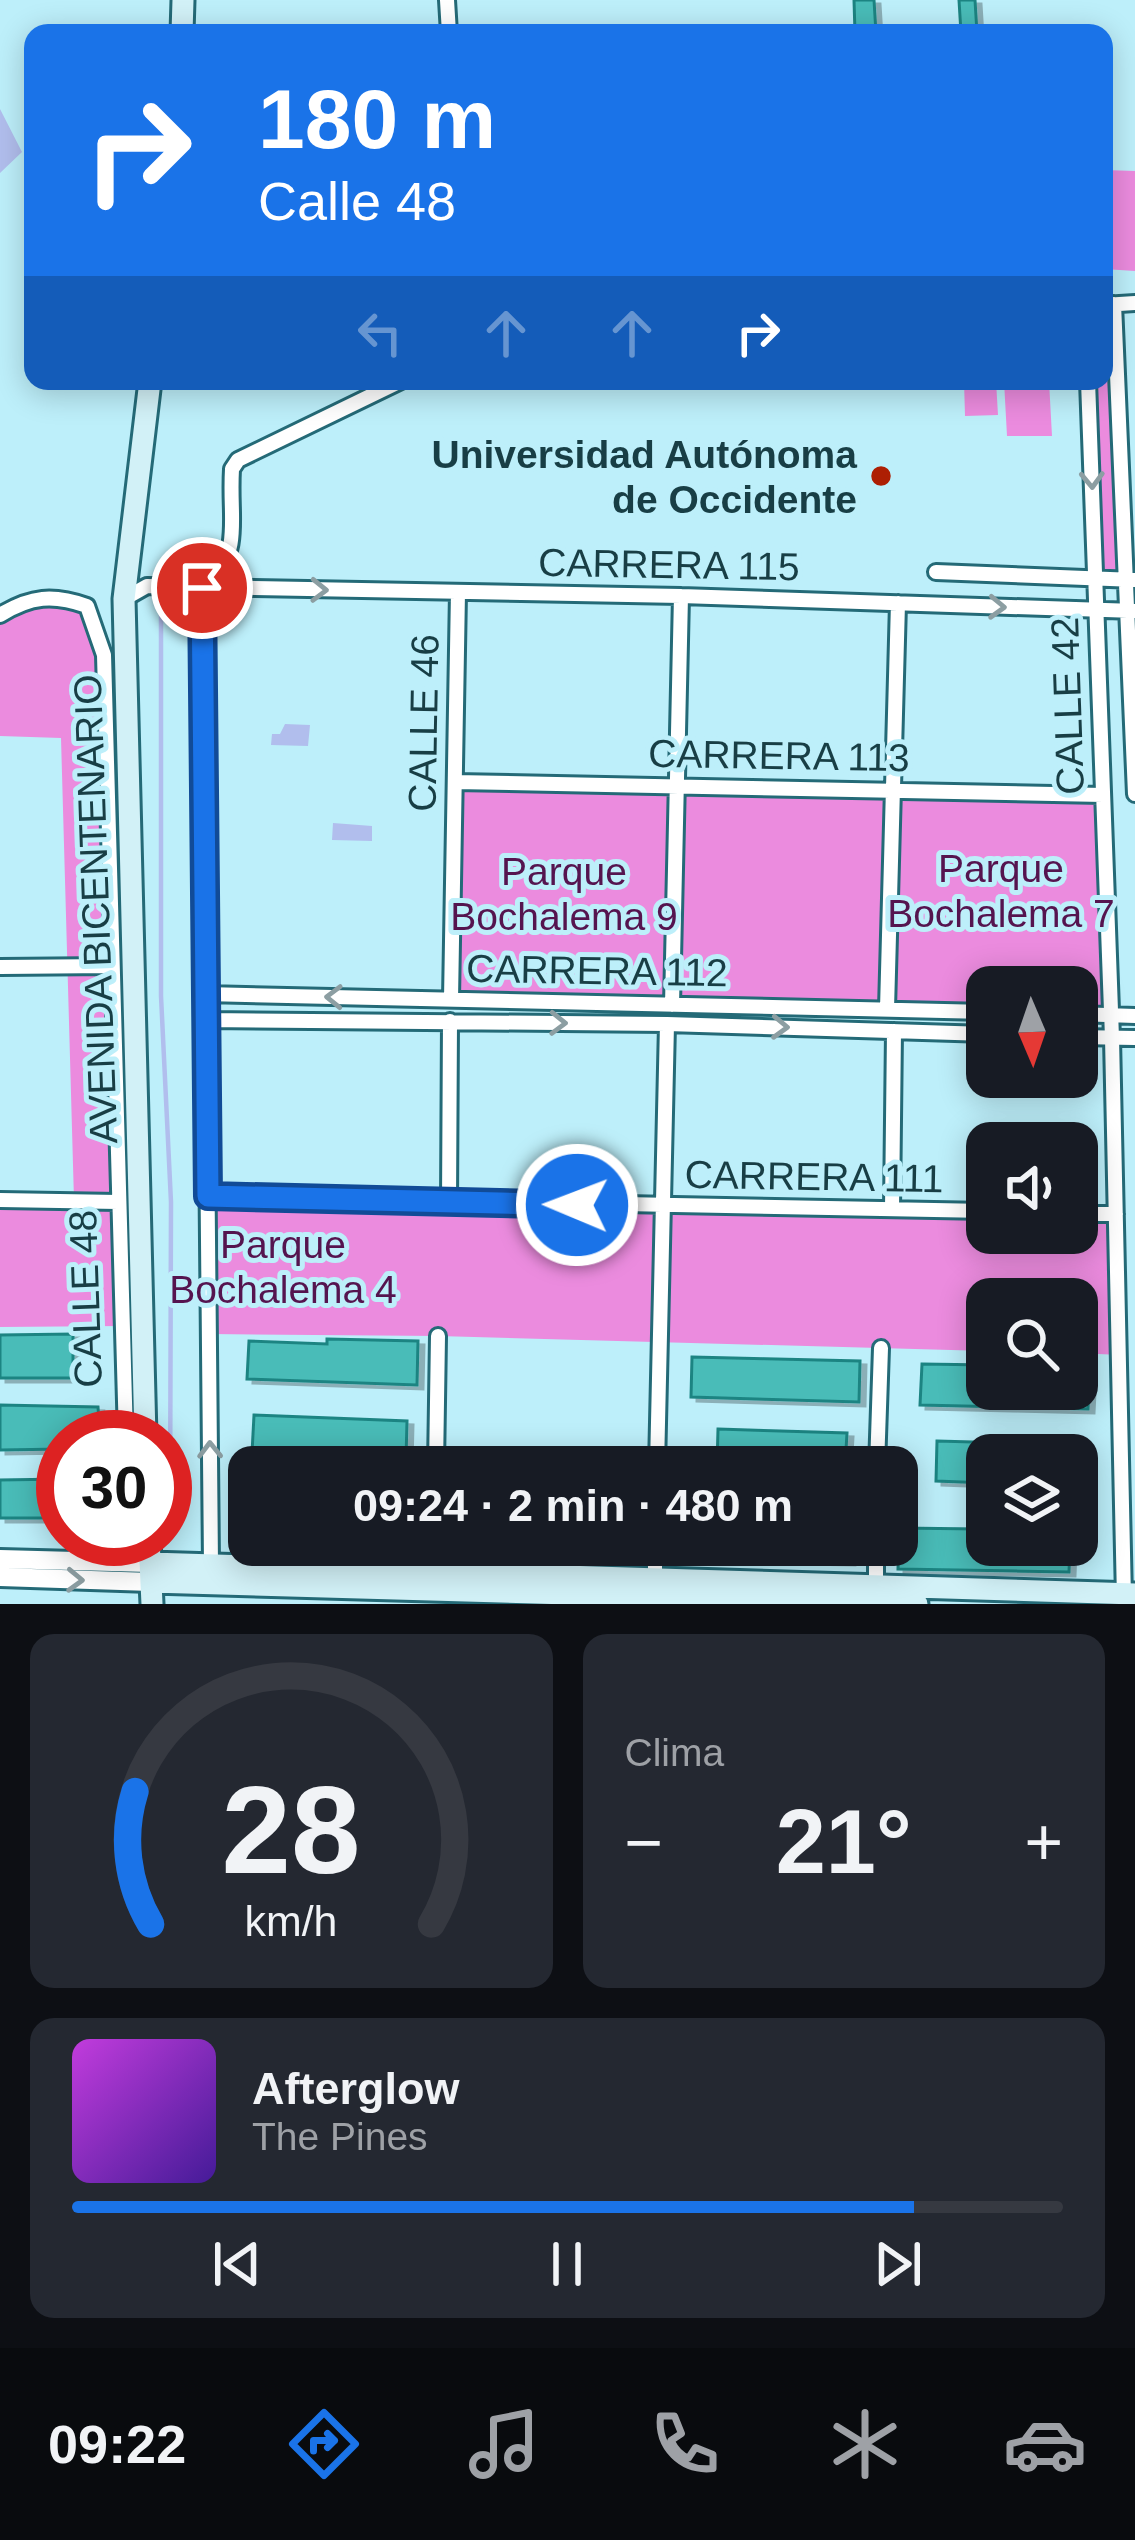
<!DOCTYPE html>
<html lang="es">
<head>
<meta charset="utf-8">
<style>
  body { margin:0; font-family:Helvetica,sans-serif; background:#242831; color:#f1f3f6; height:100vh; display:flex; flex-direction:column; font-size:45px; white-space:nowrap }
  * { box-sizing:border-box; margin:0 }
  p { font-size:39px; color:#9ea1a6 }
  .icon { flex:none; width:66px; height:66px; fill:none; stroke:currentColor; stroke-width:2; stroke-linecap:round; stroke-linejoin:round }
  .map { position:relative; height:1604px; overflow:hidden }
  .side { display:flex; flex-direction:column; gap:30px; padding:30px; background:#0d0f14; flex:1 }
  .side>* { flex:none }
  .guide { position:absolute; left:24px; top:24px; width:1089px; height:366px; border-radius:24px; box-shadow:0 6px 30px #0003; background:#1a73e8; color:#fff; overflow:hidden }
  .needle { width:78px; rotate:178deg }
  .tools { position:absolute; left:966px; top:966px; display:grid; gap:24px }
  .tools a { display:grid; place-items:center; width:132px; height:132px; border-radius:24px; background:#171b24; box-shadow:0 6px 30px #0003; font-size:60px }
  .speed { position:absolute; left:36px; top:1410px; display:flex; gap:24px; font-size:60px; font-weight:700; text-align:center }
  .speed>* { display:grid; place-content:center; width:156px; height:156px; border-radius:50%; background:#171b24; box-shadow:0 6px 30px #0003; line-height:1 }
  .speed .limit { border:18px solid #d22; background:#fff; color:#111 }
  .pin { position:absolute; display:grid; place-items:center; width:102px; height:102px; color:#fff; margin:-51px; border:6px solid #fff; border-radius:50%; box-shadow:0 3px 12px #0007 }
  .me { position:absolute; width:132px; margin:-66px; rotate:271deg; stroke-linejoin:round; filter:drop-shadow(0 0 9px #0008) }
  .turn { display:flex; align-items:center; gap:42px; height:252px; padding:0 36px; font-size:54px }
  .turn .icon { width:156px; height:156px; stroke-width:2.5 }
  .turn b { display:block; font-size:84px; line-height:102px }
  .lanes { display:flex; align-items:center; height:114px; padding:0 36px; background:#0003; justify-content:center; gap:60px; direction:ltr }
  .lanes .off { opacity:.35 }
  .big { font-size:90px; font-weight:700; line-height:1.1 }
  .side .tile { flex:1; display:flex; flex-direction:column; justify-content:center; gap:18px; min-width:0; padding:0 42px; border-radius:24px; background:#242831 }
  .side .dial { align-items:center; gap:0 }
  .dial svg { height:312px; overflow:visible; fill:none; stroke:#363941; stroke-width:7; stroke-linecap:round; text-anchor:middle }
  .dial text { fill:#f1f3f6; stroke:none }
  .song { display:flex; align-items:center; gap:36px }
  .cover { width:144px; height:144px; border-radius:18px; background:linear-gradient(135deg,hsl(290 70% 55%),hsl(260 70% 35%)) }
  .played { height:12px; border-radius:6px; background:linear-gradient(90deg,#1a73e8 85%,#363941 85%) }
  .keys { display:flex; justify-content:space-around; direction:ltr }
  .heat { display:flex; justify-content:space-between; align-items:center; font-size:66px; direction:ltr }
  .side .tiles { flex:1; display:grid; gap:30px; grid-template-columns:1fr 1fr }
  .tile:last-child { grid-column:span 2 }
  .trip { position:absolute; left:228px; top:1446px; width:690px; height:120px; border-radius:24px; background:#171b24; box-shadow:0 6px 30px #0003; font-weight:700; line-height:120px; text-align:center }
  .tab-bar { display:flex; height:192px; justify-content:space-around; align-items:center; background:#090b0e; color:#9ea1a6 }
  .tab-bar .icon { width:84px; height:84px }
  .tab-bar .selected { color:#1a73e8 }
  .tab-bar b { font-size:54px; color:#f1f3f6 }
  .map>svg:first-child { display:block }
  .green { fill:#eb8bde }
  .water { fill:#b1beed }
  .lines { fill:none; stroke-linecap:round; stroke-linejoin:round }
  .stream { stroke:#b1beed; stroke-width:4.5 }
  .building { fill:#4abcb8; stroke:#1d8482; stroke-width:3; filter:url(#shadow) }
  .minor-casing { stroke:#246a77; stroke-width:20 }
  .tertiary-casing { stroke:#246a77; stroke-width:24 }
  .secondary-casing { stroke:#246a77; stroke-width:27 }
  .minor { stroke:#fff; stroke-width:14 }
  .tertiary { stroke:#fff; stroke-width:18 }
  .secondary { stroke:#d2f1f7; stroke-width:21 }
  .oneway { stroke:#8c9ea2 }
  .route-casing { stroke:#114b97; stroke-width:30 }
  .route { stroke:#1a73e8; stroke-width:21 }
  .poi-dot { fill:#ad1f03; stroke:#bdeffa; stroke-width:4.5 }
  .labels { text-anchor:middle; stroke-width:10; stroke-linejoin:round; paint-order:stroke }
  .poi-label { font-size:39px; font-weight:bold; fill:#183e45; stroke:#bdeffa; text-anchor:end }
  .street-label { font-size:39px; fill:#183e45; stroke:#bdeffa }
  .park-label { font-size:39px; fill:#55144f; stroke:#bdeffa }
</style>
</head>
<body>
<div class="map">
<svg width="1135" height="1604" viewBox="0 0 1135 1604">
  <defs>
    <filter id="shadow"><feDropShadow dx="6" dy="4" stdDeviation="0" flood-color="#0004"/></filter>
  </defs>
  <rect width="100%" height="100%" fill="#bdeffa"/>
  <!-- green -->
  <path class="green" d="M 1104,170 L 1135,171 L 1135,271 L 1104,269 Z
    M 1114,304 L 1125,580 L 1095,579 L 1088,381 L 1104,381 L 1104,305 Z
    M 964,381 L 996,381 L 998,415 L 965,416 Z
    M 1004,381 L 1049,381 L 1052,436 L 1007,436 Z
    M 35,598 L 87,606 L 100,636 L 122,1326 L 0,1327 L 0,1200 L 74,1200 L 61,738 L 0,736 L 0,615 Z
    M 455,782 L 1103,795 L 1111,1015 L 1077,1014 L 1077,987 L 987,987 L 987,1012 L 451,999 Z
    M 208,1196 L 987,1211 L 987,1233 L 1077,1233 L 1077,1214 L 1116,1214 L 1120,1355 L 1077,1353 L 1077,1299 L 987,1299 L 987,1351 L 438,1336 L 209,1334 Z"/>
  <!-- water -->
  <path class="water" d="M 0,109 L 22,152 L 0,173 Z
    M 285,724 L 310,725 L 308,746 L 271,745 L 272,734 L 280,734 Z
    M 333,823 L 372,826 L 372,841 L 332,840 Z"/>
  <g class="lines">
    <!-- stream -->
    <path class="stream" d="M 161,603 L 161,996 L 171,1202 L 170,1529"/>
  </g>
  <!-- building -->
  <path class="building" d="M 854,0 L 874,0 L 876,33 L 855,33 Z
    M 959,0 L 975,0 L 977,33 L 961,33 Z
    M 73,1334 L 73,1378 L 0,1378 L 0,1335 Z
    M 327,1339 L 418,1341 L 417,1385 L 247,1379 L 249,1341 L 327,1344 Z
    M 692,1357 L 860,1361 L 859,1402 L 691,1397 Z
    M 922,1364 L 987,1365 L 987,1389 L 1077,1389 L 1077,1368 L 1090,1368 L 1088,1409 L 920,1405 Z
    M 0,1405 L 98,1407 L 100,1437 L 63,1437 L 63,1449 L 0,1450 Z
    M 254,1415 L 407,1421 L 406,1459 L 252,1453 Z
    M 718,1429 L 847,1433 L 845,1467 L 717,1467 Z
    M 937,1441 L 1085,1445 L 1085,1455 L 987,1455 L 987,1483 L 936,1481 Z
    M 63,1479 L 63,1518 L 0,1518 L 0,1480 Z
    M 899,1528 L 978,1529 L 978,1545 L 1070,1545 L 1069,1572 L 898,1569 Z
    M 678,1545 L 850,1545 L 849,1561 L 678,1558 Z"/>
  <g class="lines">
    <defs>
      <path id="minor" d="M 447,0 L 449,33
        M 1114,304 L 1135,794
        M 1104,305 L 1135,303
        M 1088,381 L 1112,1038 L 1124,1599
        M 936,572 L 1135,580
        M 202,588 L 211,1565
        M 214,588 C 241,539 229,520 232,469 L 238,460 L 401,381
        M 124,599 L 147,586 L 681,596 L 1135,611
        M 0,615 C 31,596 53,594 87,606 L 104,655 L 126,1437
        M 455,782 L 1103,795
        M 0,967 L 110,966
        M 205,994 L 987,1012
        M 451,999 L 458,592
        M 672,1005 L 681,596
        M 887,1009 L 898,603
        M 1077,1014 L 1135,1016
        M 206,1020 L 667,1024 L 987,1034
        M 1077,1037 L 1135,1038
        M 208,1196 L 987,1211
        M 0,1200 L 118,1202
        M 449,1203 L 450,1021
        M 892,1209 L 894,1031
        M 1077,1214 L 1116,1214
        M 436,1467 L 438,1336
        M 657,1467 L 667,1024
        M 877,1467 L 881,1348
        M 133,1539 L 134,1549 L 150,1563
        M 69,1560 L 100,1539
        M 435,1573 L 435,1545
        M 655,1578 L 655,1545
        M 876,1585 L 876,1545"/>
      <path id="tertiary" d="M 0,1559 L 150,1563
        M 0,1577 L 151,1582"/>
      <path id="secondary" d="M 182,33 L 183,0
        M 145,1437 L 124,599 L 150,381
        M 149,1539 L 152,1604
        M 150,1563 L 1135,1594
        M 151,1582 L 917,1604"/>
    </defs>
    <!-- minor casing -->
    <use href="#minor" class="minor-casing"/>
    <!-- tertiary casing -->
    <use href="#tertiary" class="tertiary-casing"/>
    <!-- secondary casing -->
    <use href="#secondary" class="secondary-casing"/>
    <!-- minor -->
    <use href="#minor" class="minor"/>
    <!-- tertiary -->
    <use href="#tertiary" class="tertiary"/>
    <!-- secondary -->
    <use href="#secondary" class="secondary"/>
  </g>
  <!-- one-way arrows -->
  <defs><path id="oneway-chevron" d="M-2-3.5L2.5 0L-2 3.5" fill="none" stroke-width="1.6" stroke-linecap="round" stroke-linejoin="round" transform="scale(3)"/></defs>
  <g class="oneway">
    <use href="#oneway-chevron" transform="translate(1092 480) rotate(88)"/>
    <use href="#oneway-chevron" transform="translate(319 590) rotate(1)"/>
    <use href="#oneway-chevron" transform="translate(997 607) rotate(2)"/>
    <use href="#oneway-chevron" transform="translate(334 997) rotate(-179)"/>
    <use href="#oneway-chevron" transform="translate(558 1023) rotate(1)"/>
    <use href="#oneway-chevron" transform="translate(780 1027) rotate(2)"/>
    <use href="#oneway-chevron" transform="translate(210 1450) rotate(-91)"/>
    <use href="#oneway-chevron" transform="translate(75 1580) rotate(2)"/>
  </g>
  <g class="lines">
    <defs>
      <path id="route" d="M 202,588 L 208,1196 L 577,1205"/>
    </defs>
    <!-- route casing -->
    <use href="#route" class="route-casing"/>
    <!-- route -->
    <use href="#route" class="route"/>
  </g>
  <!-- markers -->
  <circle class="poi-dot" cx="881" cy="476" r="12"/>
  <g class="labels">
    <!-- poi labels -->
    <g class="poi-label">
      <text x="857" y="468">Universidad Autónoma<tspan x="857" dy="45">de Occidente</tspan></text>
    </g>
    <!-- street labels -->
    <g class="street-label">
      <text transform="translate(669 564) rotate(1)" y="14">CARRERA 115</text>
      <text transform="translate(1067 706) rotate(-92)" y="14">CALLE 42</text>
      <text transform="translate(423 723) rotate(-89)" y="14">CALLE 46</text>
      <text transform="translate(779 755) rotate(1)" y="14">CARRERA 113</text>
      <text transform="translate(95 909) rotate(-92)" y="14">AVENIDA BICENTENARIO</text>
      <text transform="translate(597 970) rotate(1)" y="14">CARRERA 112</text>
      <text transform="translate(814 1176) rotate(1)" y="14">CARRERA 111</text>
      <text transform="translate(85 1299) rotate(-92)" y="14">CALLE 48</text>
    </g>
    <!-- park labels -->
    <g class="park-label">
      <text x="1001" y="882">Parque<tspan x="1001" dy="45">Bochalema 7</tspan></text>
      <text x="564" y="885">Parque<tspan x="564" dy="45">Bochalema 9</tspan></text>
      <text x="283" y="1258">Parque<tspan x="283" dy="45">Bochalema 4</tspan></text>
    </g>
  </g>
</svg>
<div class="tools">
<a><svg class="needle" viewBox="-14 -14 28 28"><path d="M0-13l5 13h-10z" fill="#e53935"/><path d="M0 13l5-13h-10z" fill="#9ea1a6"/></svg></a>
<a><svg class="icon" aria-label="sound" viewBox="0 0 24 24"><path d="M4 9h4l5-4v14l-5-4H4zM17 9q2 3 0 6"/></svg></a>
<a><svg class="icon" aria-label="search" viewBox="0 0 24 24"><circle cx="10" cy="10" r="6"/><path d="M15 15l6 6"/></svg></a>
<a><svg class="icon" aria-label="layers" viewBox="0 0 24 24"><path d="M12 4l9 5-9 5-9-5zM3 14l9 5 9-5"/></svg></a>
</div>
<div class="speed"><div class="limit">30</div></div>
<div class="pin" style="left:202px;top:588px;background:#d93025"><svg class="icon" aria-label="arrive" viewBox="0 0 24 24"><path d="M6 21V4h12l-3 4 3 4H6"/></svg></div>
<svg class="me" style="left:577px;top:1205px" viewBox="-20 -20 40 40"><circle r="17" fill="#1a73e8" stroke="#fff" stroke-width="3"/><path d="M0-11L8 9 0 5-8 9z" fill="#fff"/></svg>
<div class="trip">09:24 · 2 min · 480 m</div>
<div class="guide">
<div class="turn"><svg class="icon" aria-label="right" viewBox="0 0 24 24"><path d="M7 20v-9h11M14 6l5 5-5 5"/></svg><div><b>180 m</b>Calle 48</div></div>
<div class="lanes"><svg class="icon off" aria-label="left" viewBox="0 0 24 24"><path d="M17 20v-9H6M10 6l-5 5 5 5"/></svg><svg class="icon off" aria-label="ahead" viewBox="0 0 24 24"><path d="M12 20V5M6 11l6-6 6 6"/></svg><svg class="icon off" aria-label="ahead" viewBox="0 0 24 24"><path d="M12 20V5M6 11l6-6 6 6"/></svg><svg class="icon" aria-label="right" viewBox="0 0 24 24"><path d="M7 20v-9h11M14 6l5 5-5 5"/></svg></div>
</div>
</div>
<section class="side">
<div class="tiles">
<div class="tile dial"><svg viewBox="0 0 100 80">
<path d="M14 69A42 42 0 1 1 86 69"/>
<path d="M14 69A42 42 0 0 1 10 35" stroke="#1a73e8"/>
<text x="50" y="56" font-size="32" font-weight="700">28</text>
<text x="50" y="72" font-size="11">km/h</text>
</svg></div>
<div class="tile"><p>Clima</p>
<div class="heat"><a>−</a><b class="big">21°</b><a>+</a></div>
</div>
<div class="tile">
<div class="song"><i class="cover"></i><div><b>Afterglow</b><p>The Pines</p></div></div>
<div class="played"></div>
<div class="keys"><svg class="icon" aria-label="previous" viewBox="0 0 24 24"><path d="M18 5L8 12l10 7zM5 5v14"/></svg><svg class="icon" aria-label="pause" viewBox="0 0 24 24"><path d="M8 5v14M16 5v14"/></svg><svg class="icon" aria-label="next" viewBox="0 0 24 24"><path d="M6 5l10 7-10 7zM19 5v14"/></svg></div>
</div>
</div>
</section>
<nav class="tab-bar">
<b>09:22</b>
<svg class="icon selected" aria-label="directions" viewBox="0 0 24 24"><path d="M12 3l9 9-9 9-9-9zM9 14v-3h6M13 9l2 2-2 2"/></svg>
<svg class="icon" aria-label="music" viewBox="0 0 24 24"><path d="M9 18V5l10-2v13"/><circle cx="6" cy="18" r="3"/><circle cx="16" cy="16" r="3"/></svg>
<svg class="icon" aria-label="phone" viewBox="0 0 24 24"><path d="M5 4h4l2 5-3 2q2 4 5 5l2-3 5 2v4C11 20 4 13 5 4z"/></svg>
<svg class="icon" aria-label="climate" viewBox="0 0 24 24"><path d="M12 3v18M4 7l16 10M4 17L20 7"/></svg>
<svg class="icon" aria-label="car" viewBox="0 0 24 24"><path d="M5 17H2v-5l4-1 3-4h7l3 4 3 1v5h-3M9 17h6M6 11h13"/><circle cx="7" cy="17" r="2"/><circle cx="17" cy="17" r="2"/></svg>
</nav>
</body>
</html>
